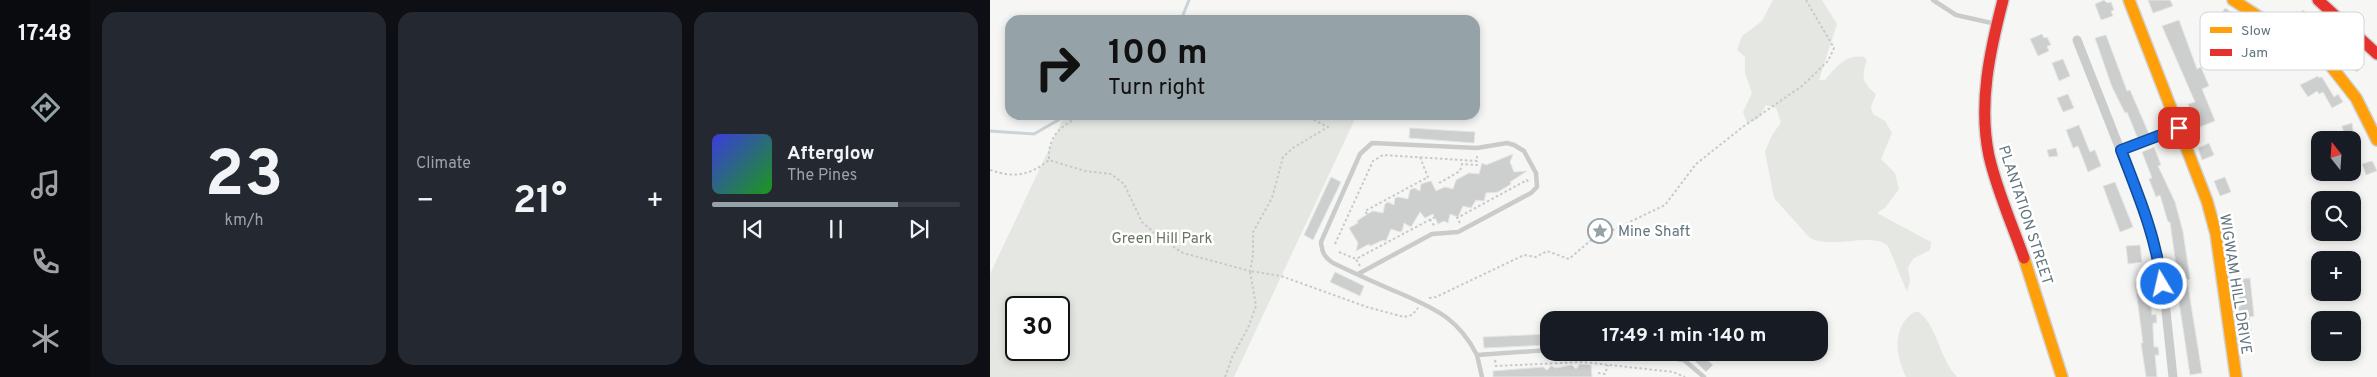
<!DOCTYPE html>
<html lang="en">
<head>
<meta charset="utf-8">
<style>
  body { margin:0; font-family:Overpass,sans-serif; background:#242831; color:#f1f3f6; height:100vh; display:flex; flex-direction:column; font-size:19px; white-space:nowrap }
  * { box-sizing:border-box; margin:0 }
  p { font-size:16px; color:#9ea1a6 }
  .icon { flex:none; width:28px; height:28px; fill:none; stroke:currentColor; stroke-width:2; stroke-linecap:round; stroke-linejoin:round }
  .map { position:relative; flex:1; overflow:hidden }
  .panel { display:flex; flex-direction:column; gap:12px; padding:12px; background:#0d0f14; width:900px }
  .panel>* { flex:none }
  .banner { position:absolute; left:15px; top:15px; width:475px; height:105px; border-radius:15px; box-shadow:0 2px 8px #0003; background:#95a2a8; color:#111; overflow:hidden }
  .needle { width:32px; rotate:343deg }
  .buttons { position:absolute; left:1321px; top:131px; display:grid; gap:10px }
  .buttons a { display:grid; place-items:center; width:50px; height:50px; border-radius:10px; background:#171b24; box-shadow:0 2px 8px #0003; font-size:25px }
  .speed { position:absolute; left:15px; top:296px; display:flex; gap:10px; font-size:25px; font-weight:700; text-align:center }
  .speed>* { display:grid; place-content:center; width:65px; height:65px; border-radius:50%; background:#171b24; box-shadow:0 2px 8px #0003; line-height:1 }
  .speed .limit { border:2px solid #111; border-radius:8px; background:#fff; color:#111 }
  .pin { position:absolute; display:grid; place-items:center; width:42px; height:42px; color:#fff; margin:-21px; border-radius:10px; box-shadow:0 2px 8px #0006 }
  .me { position:absolute; width:55px; margin:-28px; rotate:351deg; stroke-linejoin:round; filter:drop-shadow(0 0 4px #0008) }
  .turn { display:flex; align-items:center; gap:18px; height:105px; padding:0 20px; font-size:22px }
  .turn .icon { width:65px; height:65px; stroke-width:2.5 }
  .turn b { display:block; font-size:35px; line-height:42px }
  .big { font-size:38px; font-weight:700; line-height:1.1 }
  .panel .tile { flex:1; display:flex; flex-direction:column; justify-content:center; gap:8px; min-width:0; padding:0 18px; border-radius:15px; background:#242831 }
  .panel .dial { align-items:center; gap:0 }
  .dial b { font-size:65px; line-height:1 }
  .song { display:flex; align-items:center; gap:15px }
  .cover { width:60px; height:60px; border-radius:8px; background:linear-gradient(135deg,hsl(240 70% 55%),hsl(120 70% 35%)) }
  .played { height:5px; border-radius:2px; background:linear-gradient(90deg,#95a2a8 75%,#363941 75%) }
  .keys { display:flex; justify-content:space-around; direction:ltr }
  .heat { display:flex; justify-content:space-between; align-items:center; font-size:28px; direction:ltr }
  .panel .tiles { flex:1; display:grid; gap:12px; grid-template-columns:repeat(3,1fr) }
  .trip { position:absolute; left:550px; top:311px; width:288px; height:50px; border-radius:15px; background:#171b24; box-shadow:0 2px 8px #0003; font-weight:700; line-height:50px; text-align:center }
  main { display:flex; flex:1; min-height:0 }
  .tabs { display:flex; flex-direction:column; width:90px; justify-content:space-around; align-items:center; background:#090b0e; color:#9ea1a6 }
  .tabs .icon { width:35px; height:35px }
  .tabs .active { color:#95a2a8 }
  .tabs b { font-size:22px; color:#f1f3f6 }
  .map>svg:first-child { display:block }
  .green { fill:#e5e8e2; fill-rule:evenodd }
  .lines { fill:none; stroke-linecap:round; stroke-linejoin:round }
  .stream { stroke:#cad4d6; stroke-width:3 }
  .building { fill:#cdcfcf; stroke:#e5e5e4 }
  .slow-casing { stroke:#d1d3d3; stroke-width:14 }
  .jam-casing { stroke:#d1d3d3; stroke-width:14 }
  .path { stroke:#c7c9ca; stroke-width:2; stroke-dasharray:2.5 2.5; stroke-linecap:butt }
  .lane { stroke:#cacccc; stroke-width:4.5 }
  .street { stroke:#cacccc; stroke-width:9 }
  .slow { stroke:#ff9f0a; stroke-width:11 }
  .jam { stroke:#e5322d; stroke-width:11 }
  .route-casing { stroke:#114b97; stroke-width:12 }
  .route { stroke:#1a73e8; stroke-width:9 }
  .labels { text-anchor:middle; stroke-width:5; stroke-linejoin:round; paint-order:stroke }
  .street-label { font-size:15px; fill:#61757f; stroke:#fff }
  .poi-label { font-size:15px; fill:#61757f; stroke:#fff; text-anchor:start }
  .park-label { font-size:15px; fill:#667760; stroke:#fff }
  .key { fill:#fff; stroke:#d0d6d9; stroke-width:1 }
  .key-label { font-size:14px; fill:#61757f }
</style>
</head>
<body>
<main>
<nav class="tabs">
<b>17:48</b>
<svg class="icon active" aria-label="directions" viewBox="0 0 24 24"><path d="M12 3l9 9-9 9-9-9zM9 14v-3h6M13 9l2 2-2 2"/></svg>
<svg class="icon" aria-label="music" viewBox="0 0 24 24"><path d="M9 18V5l10-2v13"/><circle cx="6" cy="18" r="3"/><circle cx="16" cy="16" r="3"/></svg>
<svg class="icon" aria-label="phone" viewBox="0 0 24 24"><path d="M5 4h4l2 5-3 2q2 4 5 5l2-3 5 2v4C11 20 4 13 5 4z"/></svg>
<svg class="icon" aria-label="climate" viewBox="0 0 24 24"><path d="M12 3v18M4 7l16 10M4 17L20 7"/></svg>
</nav>
<section class="panel">
<div class="tiles">
<div class="tile dial"><b>23</b><p>km/h</p></div>
<div class="tile"><p>Climate</p>
<div class="heat"><a>−</a><b class="big">21°</b><a>+</a></div>
</div>
<div class="tile">
<div class="song"><i class="cover"></i><div><b>Afterglow</b><p>The Pines</p></div></div>
<div class="played"></div>
<div class="keys"><svg class="icon" aria-label="previous" viewBox="0 0 24 24"><path d="M18 5L8 12l10 7zM5 5v14"/></svg><svg class="icon" aria-label="pause" viewBox="0 0 24 24"><path d="M8 5v14M16 5v14"/></svg><svg class="icon" aria-label="next" viewBox="0 0 24 24"><path d="M6 5l10 7-10 7zM19 5v14"/></svg></div>
</div>
</div>
</section>
<div class="map">
<svg width="1387" height="377" viewBox="0 0 1387 377">
  <rect width="100%" height="100%" fill="#f6f6f5"/>
  <!-- green -->
  <path class="green" d="M 783,0 L 832,0 L 847,24 L 829,80 L 835,80 C 846,67 856,54 874,57 L 877,60 C 871,77 872,82 886,94 L 881,107 L 883,114 L 895,121 L 902,133 L 891,159 L 905,173 L 909,189 L 895,208 L 887,213 L 941,242 L 940,250 L 924,258 L 918,267 L 920,281 L 917,292 L 898,246 C 881,231 844,250 820,238 L 784,198 L 775,152 L 781,137 L 791,122 L 786,108 L 776,105 L 768,119 L 757,123 L 753,112 L 762,93 L 755,73 L 755,57 L 747,50 L 752,36 L 772,21 Z
    M 75,115 L 351,115 L 365,119 L 244,377 L 0,377 L 0,274 ZM 26,308 L 69,308 L 69,350 L 26,350 Z
    M 924,312 L 929,312 C 949,329 948,356 967,377 L 916,377 C 905,355 902,327 924,312 Z"/>
  <g class="lines">
    <!-- stream -->
    <path class="stream" d="M 191,20 L 199,0
      M 0,131 L 44,134 L 77,115"/>
  </g>
  <!-- building -->
  <path class="building" d="M 1114,0 L 1117,3 L 1121,2 L 1124,10 L 1121,11 L 1123,16 L 1111,20 L 1105,4 Z
    M 1158,0 L 1180,0 L 1183,6 L 1163,13 Z
    M 1235,8 L 1249,17 L 1247,21 L 1262,32 L 1259,37 L 1228,19 Z
    M 1313,10 L 1325,19 L 1326,17 L 1334,22 L 1326,36 L 1312,25 L 1310,27 L 1304,22 Z
    M 1189,20 L 1207,69 L 1211,67 L 1219,86 L 1212,89 L 1225,121 L 1207,128 L 1199,110 L 1200,109 L 1198,104 L 1205,102 L 1172,26 Z
    M 1052,34 L 1054,38 L 1057,37 L 1061,45 L 1057,46 L 1059,51 L 1048,56 L 1040,39 Z
    M 1116,35 L 1137,91 L 1140,90 L 1159,134 L 1148,139 L 1137,112 L 1135,113 L 1122,87 L 1105,38 Z
    M 1362,44 L 1371,51 L 1366,57 L 1374,64 L 1367,72 L 1358,65 L 1361,62 L 1353,56 Z
    M 1073,59 L 1080,76 L 1069,81 L 1062,63 Z
    M 1328,76 L 1329,78 L 1332,77 L 1344,97 L 1348,94 L 1353,102 L 1342,108 L 1333,92 L 1329,94 L 1327,91 L 1318,97 L 1310,85 Z
    M 1078,94 L 1084,108 L 1073,112 L 1067,98 Z
    M 1362,123 L 1364,138 L 1356,140 L 1352,126 Z
    M 1089,125 L 1100,152 L 1105,150 L 1111,166 L 1098,172 L 1088,146 L 1083,148 L 1076,130 Z
    M 420,128 L 485,132 L 484,143 L 419,138 Z
    M 1219,143 L 1224,155 L 1212,160 L 1208,148 Z
    M 1164,147 L 1171,165 L 1168,166 L 1185,202 L 1193,232 L 1200,279 L 1197,280 L 1212,373 L 1200,375 L 1188,295 L 1190,294 L 1180,222 L 1178,222 L 1170,195 L 1166,197 L 1159,179 L 1162,178 L 1152,152 Z
    M 1066,148 L 1068,156 L 1059,157 L 1057,150 Z
    M 523,154 L 520,162 L 524,172 L 537,171 L 520,182 L 521,184 L 508,192 L 496,193 L 494,201 L 486,200 L 481,208 L 473,206 L 468,217 L 460,214 L 458,223 L 454,221 L 448,224 L 443,214 L 435,218 L 430,212 L 421,227 L 414,223 L 412,231 L 410,232 L 401,229 L 396,241 L 393,240 L 380,246 L 379,244 L 366,251 L 368,243 L 359,228 L 368,223 L 367,221 L 379,213 L 383,211 L 393,213 L 395,204 L 398,202 L 404,205 L 405,198 L 408,197 L 418,199 L 420,190 L 424,188 L 430,191 L 431,184 L 434,183 L 441,181 L 446,191 L 455,187 L 463,189 L 466,180 L 479,173 L 489,174 L 492,163 L 496,165 Z
    M 1381,161 L 1383,162 L 1387,171 L 1376,175 L 1372,164 Z
    M 341,177 L 351,182 L 323,240 L 314,235 Z
    M 1235,177 L 1241,192 L 1230,196 L 1224,181 Z
    M 1125,182 L 1143,227 L 1130,232 L 1113,186 Z
    M 1150,245 L 1152,262 L 1138,264 L 1136,246 Z
    M 345,272 L 374,286 L 370,296 L 340,282 Z
    M 1260,278 L 1264,316 L 1259,317 L 1262,335 L 1249,338 L 1246,322 L 1251,321 L 1248,307 L 1251,306 L 1245,280 Z
    M 1158,280 L 1158,284 L 1162,284 L 1163,292 L 1159,292 L 1162,315 L 1166,314 L 1167,323 L 1163,323 L 1163,330 L 1164,347 L 1168,347 L 1169,355 L 1165,355 L 1167,377 L 1156,377 L 1151,343 L 1153,343 L 1145,282 Z
    M 559,334 L 559,345 L 494,348 L 493,337 Z
    M 687,352 L 708,352 L 723,365 L 716,372 L 705,361 Z
    M 590,364 L 601,365 L 602,377 L 503,377 L 503,371 L 553,367 L 557,370 L 561,366 L 566,368 L 582,365 L 586,369 Z"/>
  <g class="lines">
    <defs>
      <path id="slow" d="M 1139,0 L 1217,201 L 1226,234 L 1246,377
        M 1243,0 L 1337,61 L 1366,98 L 1387,140
        M 1034,258 L 1072,377"/>
      <path id="jam" d="M 1013,0 C 1000,50 988,104 999,156 C 1007,191 1022,224 1034,258
        M 1328,0 L 1387,54"/>
    </defs>
    <!-- slow casing -->
    <use href="#slow" class="slow-casing"/>
    <!-- jam casing -->
    <use href="#jam" class="jam-casing"/>
    <!-- path -->
    <path class="path" d="M 430,157 L 439,180
      M 59,159 C 58,134 73,125 92,115
      M 0,170 C 24,178 39,176 59,160 L 95,171 L 121,174 L 134,184 L 152,222 L 170,238 L 193,253 L 260,271 L 263,255 L 263,232 L 282,198 L 293,157 L 303,148 L 338,127 L 314,115
      M 449,183 L 470,171 L 472,164 L 487,165 L 487,161
      M 377,214 L 375,211 L 438,177
      M 440,219 L 445,227
      M 470,223 L 467,218 L 537,180 L 539,184
      M 345,244 L 383,161 L 393,155 L 487,161 L 487,156
      M 349,252 L 366,259
      M 370,266 L 366,259 L 445,217
      M 439,298 L 446,297 L 534,255 L 546,257 L 557,251 L 579,259 L 600,241 L 675,205 L 706,164 L 754,126 L 812,86 L 838,61 L 844,48 L 816,0
      M 505,360 L 506,366 L 593,362 L 683,372 L 695,377
      M 608,373 L 615,374 L 618,365
      M 235,377 L 243,355 L 258,328 L 266,306 L 260,271 L 291,276 L 377,307 L 414,317 L 422,315 L 428,308"/>
    <!-- lane -->
    <path class="lane" d="M 943,0 L 966,15 L 1006,24
      M 1131,150 L 1188,129
      M 368,274 L 442,234 L 468,232 L 541,193 L 547,187 L 546,173 L 534,151 L 524,145 L 517,143 L 487,148 L 382,143 L 370,154 L 331,242 C 332,252 334,257 343,263 C 366,274 390,285 414,295 C 448,310 469,320 487,355
      M 642,352 L 694,360 L 714,377
      M 492,377 L 487,355 L 559,350"/>
    <!-- street -->
    <path class="street" d="M 1087,40 L 1163,233 L 1174,292 L 1183,377"/>
    <!-- slow -->
    <use href="#slow" class="slow"/>
    <!-- jam -->
    <use href="#jam" class="jam"/>
  </g>
  <g class="lines">
    <defs>
      <path id="route" d="M 1172,284 C 1165,234 1149,197 1131,150 L 1189,128"/>
    </defs>
    <!-- route casing -->
    <use href="#route" class="route-casing"/>
    <!-- route -->
    <use href="#route" class="route"/>
  </g>
  <!-- icons -->
  <defs>
    <symbol id="sight-ring" viewBox="-11 -11 22 22"><circle r="9.5" fill="#fff" stroke="#95a2a8" stroke-width="1.5"/><path d="M0-6L1.8-2.2L6-1.7L2.9 1.2L3.7 5.4L0 3.3L-3.7 5.4L-2.9 1.2L-6-1.7L-1.8-2.2Z" fill="#95a2a8"/></symbol>
  </defs>
  <g fill-rule="evenodd">
    <use href="#sight-ring" x="596" y="217" width="28" height="28"/>
  </g>
  <g class="labels">
    <!-- street labels -->
    <g class="street-label">
      <text transform="translate(1036 215) rotate(72)" y="5">PLANTATION STREET</text>
      <text transform="translate(1246 284) rotate(81)" y="5">WIGWAM HILL DRIVE</text>
    </g>
    <!-- poi labels -->
    <g class="poi-label">
      <text x="628" y="236">Mine Shaft</text>
    </g>
    <!-- park labels -->
    <g class="park-label">
      <text x="172" y="243">Green Hill Park</text>
    </g>
  </g>
  <!-- legend -->
  <rect x="1210" y="12" width="164" height="58" rx="8" class="key"/>
  <rect x="1220" y="27" width="22" height="6" fill="#ff9f0a"/>
  <rect x="1220" y="49" width="22" height="7" fill="#e5322d"/>
  <g class="key-label">
    <text x="1251" y="35">Slow</text>
    <text x="1251" y="57">Jam</text>
  </g>
</svg>
<div class="buttons">
<a><svg class="needle" viewBox="-14 -14 28 28"><path d="M0-13l5 13h-10z" fill="#e53935"/><path d="M0 13l5-13h-10z" fill="#9ea1a6"/></svg></a>
<a><svg class="icon" aria-label="search" viewBox="0 0 24 24"><circle cx="10" cy="10" r="6"/><path d="M15 15l6 6"/></svg></a>
<a>+</a>
<a>−</a>
</div>
<div class="speed"><div class="limit">30</div></div>
<div class="pin" style="left:1189px;top:128px;background:#d93025"><svg class="icon" aria-label="arrive" viewBox="0 0 24 24"><path d="M6 21V4h12l-3 4 3 4H6"/></svg></div>
<svg class="me" style="left:1172px;top:284px" viewBox="-20 -20 40 40"><circle r="17" fill="#1a73e8" stroke="#fff" stroke-width="3"/><path d="M0-11L8 9 0 5-8 9z" fill="#fff"/></svg>
<div class="trip">17:49 · 1 min · 140 m</div>
<div class="banner">
<div class="turn"><svg class="icon" aria-label="right" viewBox="0 0 24 24"><path d="M7 20v-9h11M14 6l5 5-5 5"/></svg><div><b>100 m</b>Turn right</div></div>
</div>
</div>
</main>
</body>
</html>
